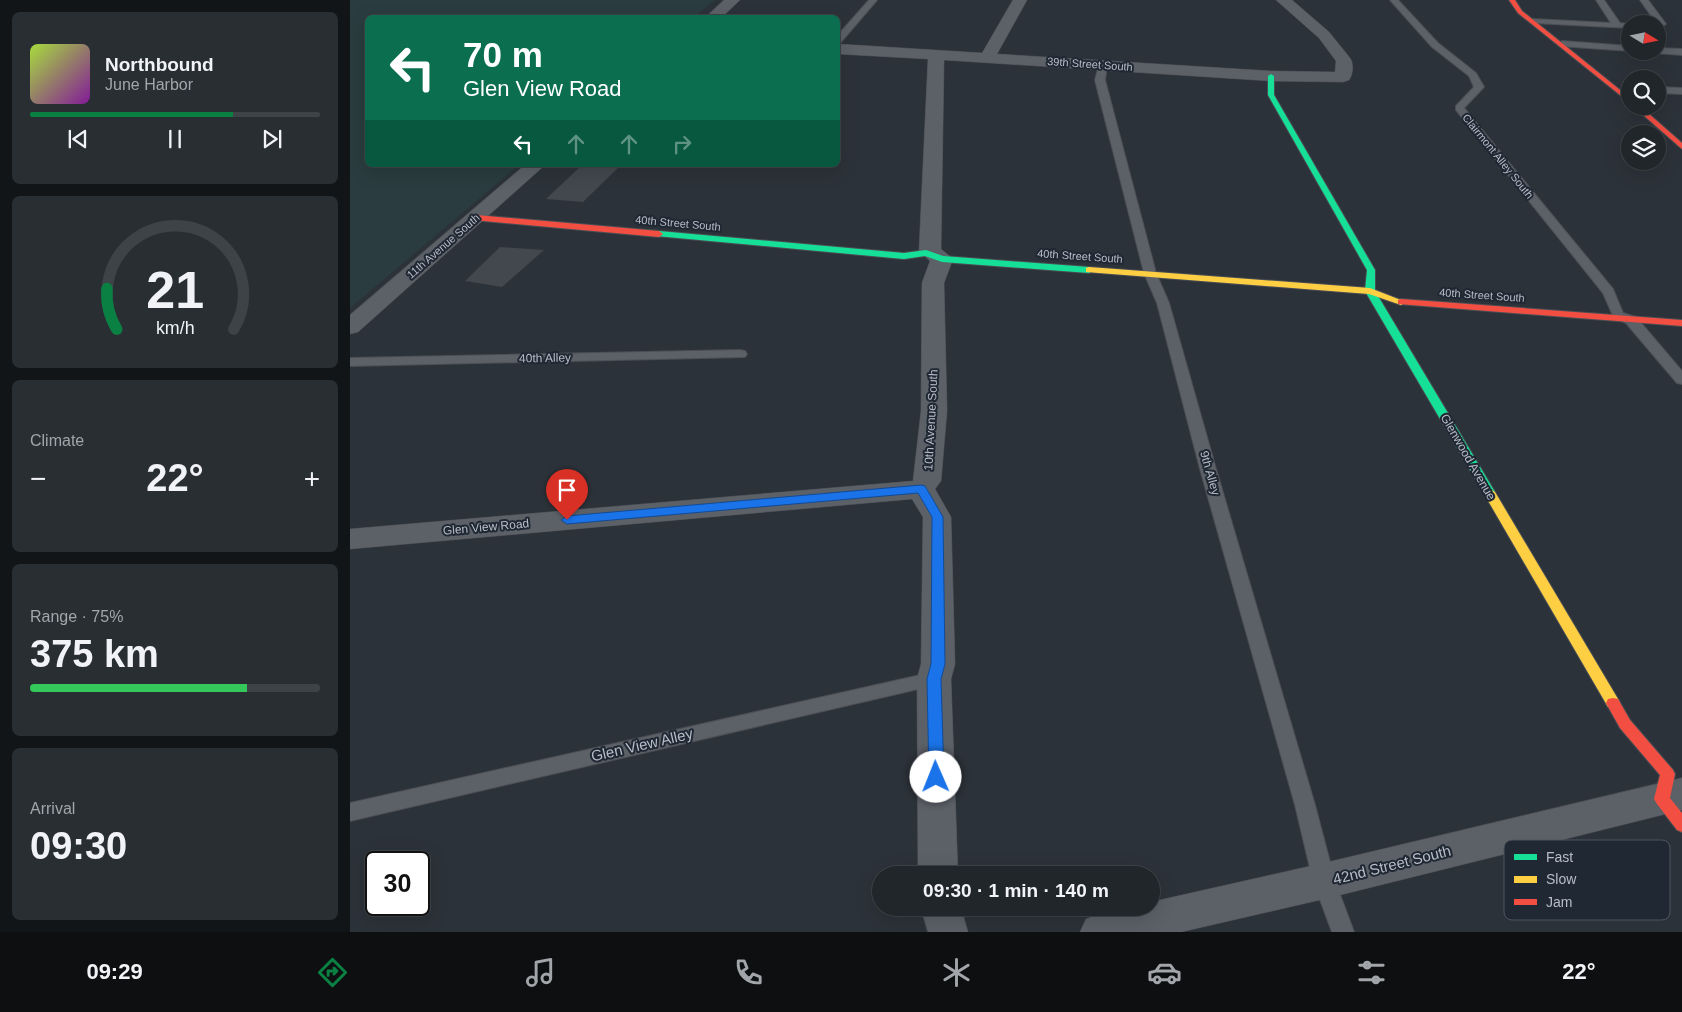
<!DOCTYPE html>
<html lang="en">
<head>
<meta charset="utf-8">
<style>
  body { margin:0; font-family:Helvetica,sans-serif; background:#292e33; color:#f1f3f6; height:100vh; display:flex; flex-direction:column; font-size:19px; white-space:nowrap }
  * { box-sizing:border-box; margin:0 }
  p { font-size:16px; color:#a2a5a9 }
  .icon { flex:none; width:28px; height:28px; fill:none; stroke:currentColor; stroke-width:2; stroke-linecap:round; stroke-linejoin:round }
  .map { position:relative; flex:1; overflow:hidden }
  .drawer { display:flex; flex-direction:column; gap:12px; padding:12px; background:#121518; width:350px }
  .drawer>* { flex:none }
  .banner { position:absolute; left:15px; top:15px; width:475px; height:152px; border-radius:8px; box-shadow:0 5px 20px #0002,0 0 0 1px #3e4347; background:#0b6e4f; color:#fff; overflow:hidden }
  .needle { width:32px; rotate:100deg }
  .fabs { position:absolute; left:1271px; top:15px; display:grid; gap:10px }
  .fabs a { display:grid; place-items:center; width:45px; height:45px; border-radius:50%; background:#21262b; box-shadow:0 5px 20px #0002,0 0 0 1px #3e4347; font-size:25px }
  .speed { position:absolute; left:15px; top:851px; display:flex; gap:10px; font-size:25px; font-weight:700; text-align:center }
  .speed>* { display:grid; place-content:center; width:65px; height:65px; border-radius:50%; background:#21262b; box-shadow:0 5px 20px #0002,0 0 0 1px #3e4347; line-height:1 }
  .speed .limit { border:2px solid #111; border-radius:8px; background:#fff; color:#111 }
  .pin { position:absolute; display:grid; place-items:center; width:42px; height:42px; color:#fff; margin:-51px -21px; border-radius:50% 50% 50% 0; rotate:-45deg; box-shadow:0 0 5px #0007 }
  .pin .icon { rotate:45deg }
  .me { position:absolute; width:55px; margin:-28px; rotate:359deg; stroke-linejoin:round; filter:drop-shadow(0 0 4px #0008) }
  .turn { display:flex; align-items:center; gap:18px; height:105px; padding:0 15px; font-size:22px }
  .turn .icon { width:65px; height:65px; stroke-width:2.5 }
  .turn b { display:block; font-size:35px; line-height:42px }
  .lanes { display:flex; align-items:center; height:48px; padding:0 15px; background:#0003; justify-content:center; gap:25px; direction:ltr }
  .lanes .off { opacity:.35 }
  .big { font-size:38px; font-weight:700; line-height:1.1 }
  .drawer .widget { flex:1; display:flex; flex-direction:column; justify-content:center; gap:8px; min-width:0; padding:0 18px; border-radius:8px; background:#292e33 }
  .drawer .dial { align-items:center; gap:0 }
  .dial svg { height:130px; overflow:visible; fill:none; stroke:#3e4347; stroke-width:7; stroke-linecap:round; text-anchor:middle }
  .dial text { fill:#f1f3f6; stroke:none }
  .song { display:flex; align-items:center; gap:15px }
  .cover { width:60px; height:60px; border-radius:8px; background:linear-gradient(135deg,hsl(80 70% 55%),hsl(290 70% 35%)) }
  .played { height:5px; border-radius:2px; background:linear-gradient(90deg,#0b8043 70%,#3e4347 70%) }
  .keys { display:flex; justify-content:space-around; direction:ltr }
  .heat { display:flex; justify-content:space-between; align-items:center; font-size:28px; direction:ltr }
  .charge { height:8px; border-radius:4px; background:linear-gradient(90deg,#34c759 75%,#3e4347 0) }
  .trip { position:absolute; left:522px; top:866px; width:288px; height:50px; border-radius:25px; background:#21262b; box-shadow:0 5px 20px #0002,0 0 0 1px #3e4347; font-weight:700; line-height:50px; text-align:center }
  .dock { display:flex; height:80px; justify-content:space-around; align-items:center; background:#0d0f11; color:#a2a5a9 }
  .dock .icon { width:35px; height:35px }
  .dock .on { color:#0b8043 }
  .dock b { font-size:22px; color:#f1f3f6 }
  main { display:flex; flex:1; min-height:0 }
  .map>svg:first-child { display:block }
  .green { fill:#2a3c3f }
  .building { fill:#43484e }
  .lines { fill:none; stroke-linecap:round; stroke-linejoin:round }
  .lane-casing { stroke:#4a4e54; stroke-width:2 }
  .street-casing { stroke:#4a4e54; stroke-width:1 }
  .fast-casing { stroke:#4a4e54; stroke-width:2 }
  .slow-casing { stroke:#4a4e54; stroke-width:2 }
  .jam-casing { stroke:#4a4e54; stroke-width:2 }
  .lane { fill:#5c6067; fill-rule:evenodd }
  .street { fill:#5c6067; fill-rule:evenodd }
  .fast { fill:#16e098; fill-rule:evenodd }
  .slow { fill:#ffcf43; fill-rule:evenodd }
  .jam { fill:#f24e42; fill-rule:evenodd }
  .route { fill:#1a73e8; stroke:#114b97 }
  .labels { text-anchor:middle; stroke-width:4; stroke-linejoin:round; paint-order:stroke }
  .far-street-label { font-size:11px; fill:#b8bec9; stroke:#202834 }
  .street-label { font-size:12px; fill:#b8bec9; stroke:#202834 }
  .near-street-label { font-size:15px; fill:#b8bec9; stroke:#202834 }
  .key { fill:#202834; stroke:#4e5561; stroke-width:1 }
  .key-label { font-size:14px; fill:#b8bec9 }
</style>
</head>
<body>
<main>
<section class="drawer">
<div class="widget">
<div class="song"><i class="cover"></i><div><b>Northbound</b><p>June Harbor</p></div></div>
<div class="played"></div>
<div class="keys"><svg class="icon" aria-label="previous" viewBox="0 0 24 24"><path d="M18 5L8 12l10 7zM5 5v14"/></svg><svg class="icon" aria-label="pause" viewBox="0 0 24 24"><path d="M8 5v14M16 5v14"/></svg><svg class="icon" aria-label="next" viewBox="0 0 24 24"><path d="M6 5l10 7-10 7zM19 5v14"/></svg></div>
</div>
<div class="widget dial"><svg viewBox="0 0 100 80">
<path d="M14 69A42 42 0 1 1 86 69"/>
<path d="M14 69A42 42 0 0 1 8 44" stroke="#0b8043"/>
<text x="50" y="56" font-size="32" font-weight="700">21</text>
<text x="50" y="72" font-size="11">km/h</text>
</svg></div>
<div class="widget"><p>Climate</p>
<div class="heat"><a>−</a><b class="big">22°</b><a>+</a></div>
</div>
<div class="widget"><p>Range · 75%</p><b class="big">375 km</b><div class="charge"></div></div>
<div class="widget"><p>Arrival</p><b class="big">09:30</b></div>
</section>
<div class="map">
<svg width="1332" height="932" viewBox="0 0 1332 932">
  <rect width="100%" height="100%" fill="#2c3239"/>
  <!-- green -->
  <path class="green" d="M 0,0 L 365,0 L 344,17 L 18,18 L 18,165 L 169,165 L 0,308 Z"/>
  <!-- building -->
  <path class="building" d="M 232,165 L 271,165 L 233,202 L 196,199 Z
    M 150,247 L 194,250 L 152,287 L 115,281 Z"/>
  <g class="lines">
    <defs>
      <path id="lane" d="M 519,0 L 527,0 L 491,42 L 488,42 L 488,35 Z
        M 1040,0 L 1048,0 L 1088,43 L 1126,73 L 1134,87 L 1114,108 L 1263,289 L 1273,313 L 1286,317 L 1332,371 L 1332,384 L 1327,383 L 1276,323 L 1264,318 L 1253,293 L 1106,110 L 1106,106 L 1124,87 L 1119,76 L 1082,47 Z
        M 1246,0 L 1254,0 L 1270,23 L 1281,24 L 1280,28 L 1183,23 L 1179,21 L 1183,19 L 1261,23 Z
        M 1290,0 L 1298,0 L 1316,24 L 1308,29 L 1307,24 Z
        M 1212,41 L 1280,46 L 1281,51 L 1209,46 L 1208,44 Z
        M 1308,48 L 1332,49 L 1332,55 L 1305,53 L 1304,51 L 1308,51 Z
        M 753,62 L 757,65 L 755,80 L 806,273 L 819,303 L 866,469 L 965,805 L 985,881 L 1004,932 L 982,932 L 963,881 L 945,805 L 850,469 L 807,303 L 794,273 L 745,80 L 749,65 Z
        M 1308,87 L 1332,88 L 1332,94 L 1308,93 Z
        M 390,350 L 395,351 L 397,354 L 395,357 L 0,366 L 0,358 Z
        M 584,672 L 590,674 L 593,679 L 590,684 L 0,821 L 0,803 Z"/>
      <path id="street" d="M 374,0 L 390,0 L 371,18 L 355,18 Z
        M 663,0 L 677,0 L 647,54 L 921,71 L 985,72 L 986,61 L 969,38 L 926,0 L 942,0 L 979,32 L 1000,58 C 1004,63 1003,75 999,80 L 993,82 L 921,81 L 594,60 L 591,249 L 603,259 L 594,283 L 597,411 L 591,481 L 585,489 L 601,517 L 605,664 L 601,679 L 608,875 L 568,875 L 567,679 L 571,664 L 573,517 L 562,499 L 0,549 L 0,529 L 563,481 L 571,411 L 572,283 L 580,261 L 569,251 L 578,59 L 488,54 L 488,44 L 632,53 Z
        M 175,165 L 195,165 L 8,332 L 0,334 L 0,315 Z
        M 1332,778 L 1332,810 L 974,899 L 831,932 L 730,932 L 736,919 C 758,910 778,908 801,908 L 801,902 L 974,863 Z
        M 571,908 L 611,908 L 618,932 L 578,932 Z"/>
      <path id="fast" d="M 921,74 L 924,76 L 924,95 L 1025,270 L 1025,291 L 1145,492 L 1143,495 L 1139,496 L 1133,492 L 1015,291 L 1017,270 L 918,95 L 918,76 Z
        M 309,231 L 554,253 L 576,250 L 593,256 L 739,267 L 743,270 L 739,273 L 592,262 L 575,256 L 554,259 L 306,236 L 305,234 Z"/>
      <path id="slow" d="M 739,267 L 1020,288 L 1056,302 L 1051,305 L 1019,294 L 736,272 L 736,268 Z
        M 1139,488 L 1145,492 L 1268,699 L 1270,703 L 1268,707 L 1263,708 L 1258,707 L 1133,492 Z"/>
      <path id="jam" d="M 1159,0 L 1165,0 L 1172,11 L 1280,98 L 1280,103 L 1168,13 Z
        M 1283,106 L 1290,106 L 1332,143 L 1332,149 Z
        M 126,215 L 309,231 L 313,234 L 309,237 L 123,220 L 123,216 Z
        M 1051,299 L 1332,320 L 1332,326 L 1048,304 L 1048,300 Z
        M 1263,698 L 1268,699 L 1280,720 L 1323,770 L 1325,774 L 1320,798 L 1332,813 L 1332,832 L 1327,830 L 1307,804 L 1304,799 L 1310,775 L 1270,728 L 1256,703 L 1258,699 Z"/>
    </defs>
    <!-- lane casing -->
    <use href="#lane" class="lane-casing"/>
    <!-- street casing -->
    <use href="#street" class="street-casing"/>
    <!-- fast casing -->
    <use href="#fast" class="fast-casing"/>
    <!-- slow casing -->
    <use href="#slow" class="slow-casing"/>
    <!-- jam casing -->
    <use href="#jam" class="jam-casing"/>
    <!-- lane -->
    <use href="#lane" class="lane"/>
    <!-- street -->
    <use href="#street" class="street"/>
    <!-- fast -->
    <use href="#fast" class="fast"/>
    <!-- slow -->
    <use href="#slow" class="slow"/>
    <!-- jam -->
    <use href="#jam" class="jam"/>
  </g>
  <!-- route -->
  <path class="route" d="M 571,485 L 575,486 L 593,517 L 595,664 L 591,679 L 594,777 L 591,781 L 586,783 L 581,781 L 579,777 L 577,679 L 581,664 L 582,517 L 568,493 L 217,524 L 211,520 L 217,516 Z"/>
  <g class="labels">
    <!-- far-street labels -->
    <g class="far-street-label">
      <text transform="translate(740 64) rotate(4)" y="4">39th Street South</text>
      <text transform="translate(1148 156) rotate(51)" y="4">Clairmont Alley South</text>
      <text transform="translate(328 223) rotate(5)" y="4">40th Street South</text>
      <text transform="translate(93 246) rotate(-41)" y="4">11th Avenue South</text>
      <text transform="translate(730 256) rotate(4)" y="4">40th Street South</text>
      <text transform="translate(1132 295) rotate(4)" y="4">40th Street South</text>
    </g>
    <!-- street labels -->
    <g class="street-label">
      <text transform="translate(195 358) rotate(-1)" y="4">40th Alley</text>
      <text transform="translate(581 420) rotate(-87)" y="4">10th Avenue South</text>
      <text transform="translate(1118 457) rotate(60)" y="4">Glenwood Avenue</text>
      <text transform="translate(860 473) rotate(74)" y="4">9th Alley</text>
      <text transform="translate(136 527) rotate(-5)" y="4">Glen View Road</text>
    </g>
    <!-- near-street labels -->
    <g class="near-street-label">
      <text transform="translate(292 745) rotate(-13)" y="5">Glen View Alley</text>
      <text transform="translate(1042 865) rotate(-14)" y="5">42nd Street South</text>
    </g>
  </g>
  <!-- legend -->
  <rect x="1154" y="840" width="166" height="80" rx="8" class="key"/>
  <rect x="1164" y="854" width="23" height="6" fill="#16e098"/>
  <rect x="1164" y="876" width="23" height="7" fill="#ffcf43"/>
  <rect x="1164" y="899" width="23" height="6" fill="#f24e42"/>
  <g class="key-label">
    <text x="1196" y="862">Fast</text>
    <text x="1196" y="884">Slow</text>
    <text x="1196" y="907">Jam</text>
  </g>
</svg>
<div class="fabs">
<a><svg class="needle" viewBox="-14 -14 28 28"><path d="M0-13l5 13h-10z" fill="#e53935"/><path d="M0 13l5-13h-10z" fill="#a2a5a9"/></svg></a>
<a><svg class="icon" aria-label="search" viewBox="0 0 24 24"><circle cx="10" cy="10" r="6"/><path d="M15 15l6 6"/></svg></a>
<a><svg class="icon" aria-label="layers" viewBox="0 0 24 24"><path d="M12 4l9 5-9 5-9-5zM3 14l9 5 9-5"/></svg></a>
</div>
<div class="speed"><div class="limit">30</div></div>
<div class="pin" style="left:217px;top:520px;background:#d93025"><svg class="icon" aria-label="arrive" viewBox="0 0 24 24"><path d="M6 21V4h12l-3 4 3 4H6"/></svg></div>
<svg class="me" style="left:586px;top:777px" viewBox="-20 -20 40 40"><circle r="19" fill="#fff"/><path d="M0-13L10 11 0 6-10 11z" fill="#1a73e8"/></svg>
<div class="trip">09:30 · 1 min · 140 m</div>
<div class="banner">
<div class="turn"><svg class="icon" aria-label="left" viewBox="0 0 24 24"><path d="M17 20v-9H6M10 6l-5 5 5 5"/></svg><div><b>70 m</b>Glen View Road</div></div>
<div class="lanes"><svg class="icon" aria-label="left" viewBox="0 0 24 24"><path d="M17 20v-9H6M10 6l-5 5 5 5"/></svg><svg class="icon off" aria-label="ahead" viewBox="0 0 24 24"><path d="M12 20V5M6 11l6-6 6 6"/></svg><svg class="icon off" aria-label="ahead" viewBox="0 0 24 24"><path d="M12 20V5M6 11l6-6 6 6"/></svg><svg class="icon off" aria-label="right" viewBox="0 0 24 24"><path d="M7 20v-9h11M14 6l5 5-5 5"/></svg></div>
</div>
</div>
</main>
<nav class="dock">
<b>09:29</b>
<svg class="icon on" aria-label="directions" viewBox="0 0 24 24"><path d="M12 3l9 9-9 9-9-9zM9 14v-3h6M13 9l2 2-2 2"/></svg>
<svg class="icon" aria-label="music" viewBox="0 0 24 24"><path d="M9 18V5l10-2v13"/><circle cx="6" cy="18" r="3"/><circle cx="16" cy="16" r="3"/></svg>
<svg class="icon" aria-label="phone" viewBox="0 0 24 24"><path d="M5 4h4l2 5-3 2q2 4 5 5l2-3 5 2v4C11 20 4 13 5 4z"/></svg>
<svg class="icon" aria-label="climate" viewBox="0 0 24 24"><path d="M12 3v18M4 7l16 10M4 17L20 7"/></svg>
<svg class="icon" aria-label="car" viewBox="0 0 24 24"><path d="M5 17H2v-5l4-1 3-4h7l3 4 3 1v5h-3M9 17h6M6 11h13"/><circle cx="7" cy="17" r="2"/><circle cx="17" cy="17" r="2"/></svg>
<svg class="icon" aria-label="filters" viewBox="0 0 24 24"><path d="M4 7h16M4 17h16"/><circle cx="9" cy="7" r="2"/><circle cx="15" cy="17" r="2"/></svg>
<b>22°</b>
</nav>
</body>
</html>
